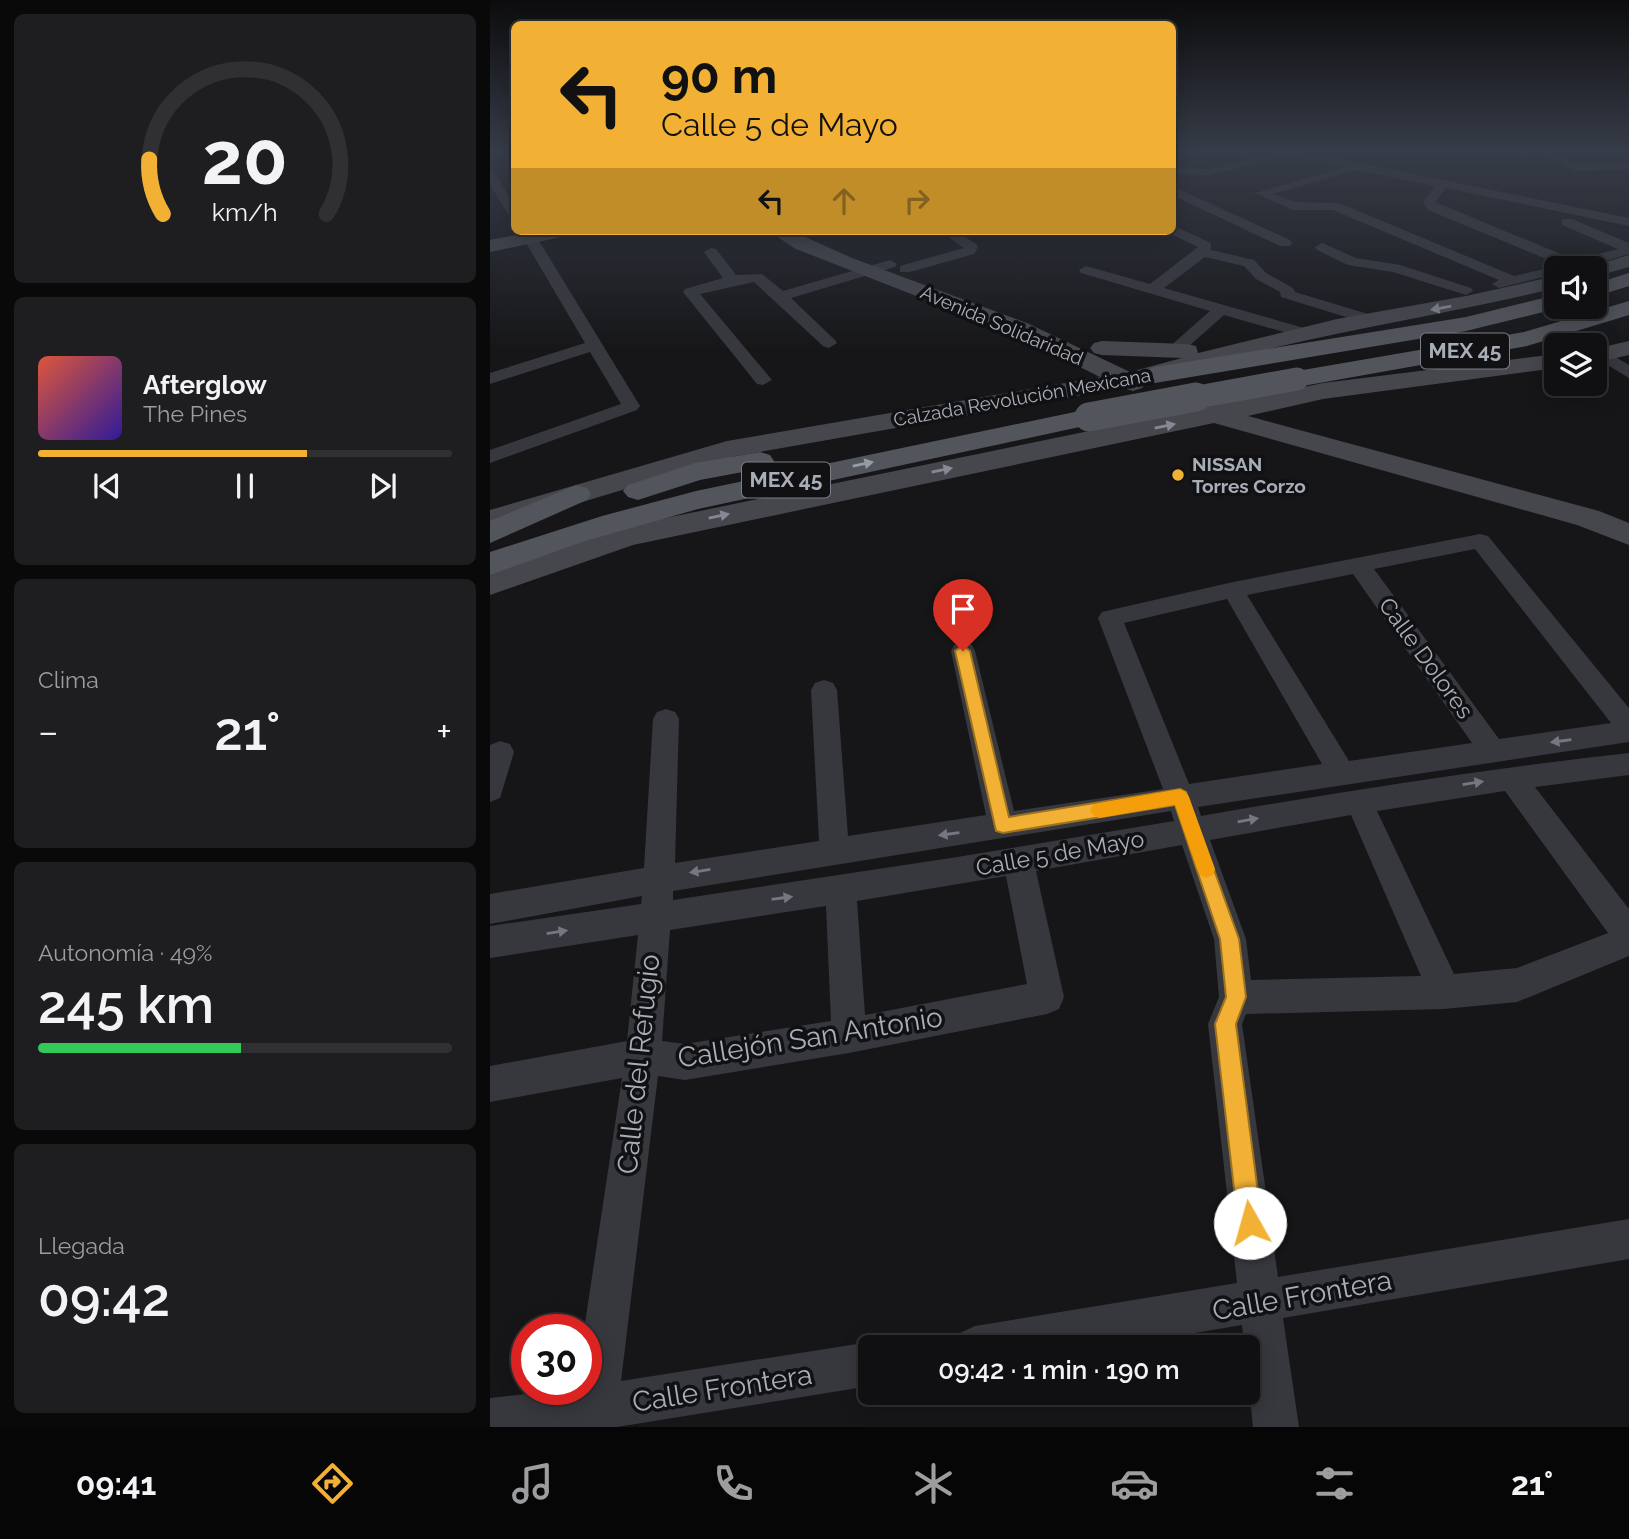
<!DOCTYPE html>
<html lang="es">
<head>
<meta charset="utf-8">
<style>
  body { margin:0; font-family:Raleway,sans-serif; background:#1e1e20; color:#f1f3f6; height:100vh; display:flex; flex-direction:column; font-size:26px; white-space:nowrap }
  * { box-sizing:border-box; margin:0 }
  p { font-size:23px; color:#9c9d9f }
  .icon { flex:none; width:38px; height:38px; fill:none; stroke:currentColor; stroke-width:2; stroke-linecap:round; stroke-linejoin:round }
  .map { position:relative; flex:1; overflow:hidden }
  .panel { display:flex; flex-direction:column; gap:14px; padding:14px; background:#09090a; width:490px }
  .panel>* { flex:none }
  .top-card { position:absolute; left:21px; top:21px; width:665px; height:214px; border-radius:10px; box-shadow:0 4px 18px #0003,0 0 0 2px #303032; background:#f2b134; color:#111; overflow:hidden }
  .tools { position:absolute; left:1054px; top:256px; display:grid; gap:14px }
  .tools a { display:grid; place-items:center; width:63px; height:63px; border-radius:10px; background:#101012; box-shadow:0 4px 18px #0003,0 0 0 2px #303032; font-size:35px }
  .speed { position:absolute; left:21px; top:1314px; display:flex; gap:14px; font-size:35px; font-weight:700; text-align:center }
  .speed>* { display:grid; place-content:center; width:91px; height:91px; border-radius:50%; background:#101012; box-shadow:0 4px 18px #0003,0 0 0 2px #303032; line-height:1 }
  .speed .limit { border:10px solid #d22; background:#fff; color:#111 }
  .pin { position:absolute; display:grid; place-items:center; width:60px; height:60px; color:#fff; margin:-72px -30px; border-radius:50% 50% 50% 0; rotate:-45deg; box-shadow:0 0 7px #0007 }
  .pin .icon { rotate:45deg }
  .me { position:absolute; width:77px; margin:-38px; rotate:353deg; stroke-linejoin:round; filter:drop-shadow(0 0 5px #0008) }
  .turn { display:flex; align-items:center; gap:24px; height:147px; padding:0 35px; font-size:32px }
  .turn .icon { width:91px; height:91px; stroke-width:2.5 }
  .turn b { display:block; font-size:49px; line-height:60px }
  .lanes { display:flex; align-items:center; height:66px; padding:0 35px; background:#0003; justify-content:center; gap:35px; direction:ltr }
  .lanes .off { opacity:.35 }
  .big { font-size:52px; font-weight:600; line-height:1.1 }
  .panel .card { flex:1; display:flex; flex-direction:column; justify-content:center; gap:10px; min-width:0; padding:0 24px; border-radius:10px; background:#1e1e20 }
  .panel .dial { align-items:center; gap:0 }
  .dial svg { height:182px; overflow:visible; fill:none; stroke:#303032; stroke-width:7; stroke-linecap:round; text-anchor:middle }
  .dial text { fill:#f1f3f6; stroke:none }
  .song { display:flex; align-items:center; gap:21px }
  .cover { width:84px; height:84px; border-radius:10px; background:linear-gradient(135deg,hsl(10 70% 55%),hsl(250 70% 35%)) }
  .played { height:7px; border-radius:4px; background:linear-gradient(90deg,#f2b134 65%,#303032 65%) }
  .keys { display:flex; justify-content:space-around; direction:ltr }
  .heat { display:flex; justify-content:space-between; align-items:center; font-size:38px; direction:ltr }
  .charge { height:10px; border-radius:5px; background:linear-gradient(90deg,#34c759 49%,#303032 0) }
  .trip { position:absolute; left:368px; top:1335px; width:402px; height:70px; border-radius:10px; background:#101012; box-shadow:0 4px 18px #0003,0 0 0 2px #303032; font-weight:600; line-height:70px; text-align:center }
  .dock { display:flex; height:112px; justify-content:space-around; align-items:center; background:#060607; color:#9c9d9f }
  .dock .icon { width:49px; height:49px }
  .dock .current { color:#f2b134 }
  .dock b { font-size:32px; color:#f1f3f6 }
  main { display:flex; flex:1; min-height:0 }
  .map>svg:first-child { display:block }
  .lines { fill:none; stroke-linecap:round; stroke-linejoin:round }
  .street { fill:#37383d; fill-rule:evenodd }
  .secondary { fill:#45474d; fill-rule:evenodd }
  .primary { fill:#53555c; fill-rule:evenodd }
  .primary-bridge-far1 { stroke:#53555c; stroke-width:23 }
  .primary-bridge { stroke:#53555c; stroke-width:29 }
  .oneway { fill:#858993 }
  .oneway2 { fill:#979ba6 }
  .oneway3 { fill:#757881 }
  .route { fill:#f2b134; stroke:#9d7322; stroke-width:2 }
  .slow { fill:#f59e0b }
  .poi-dot { fill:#f2b134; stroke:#111113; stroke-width:2.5 }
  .labels { text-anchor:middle; stroke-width:7; stroke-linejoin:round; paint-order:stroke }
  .far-street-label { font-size:19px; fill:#a8adb8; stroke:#111113 }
  .far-poi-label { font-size:19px; font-weight:bold; fill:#a8adb8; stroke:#111113; text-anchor:start }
  .shield { fill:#111113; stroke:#7b7e86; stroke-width:2 }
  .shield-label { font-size:21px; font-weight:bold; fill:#a8adb8 }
  .street-label { font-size:23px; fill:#a8adb8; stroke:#111113 }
  .near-street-label { font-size:28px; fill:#a8adb8; stroke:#111113 }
</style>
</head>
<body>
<main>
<section class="panel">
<div class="card dial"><svg viewBox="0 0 100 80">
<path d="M14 69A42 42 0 1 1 86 69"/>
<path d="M14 69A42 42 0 0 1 8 45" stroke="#f2b134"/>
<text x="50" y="56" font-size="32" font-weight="700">20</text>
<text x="50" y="72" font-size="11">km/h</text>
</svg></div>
<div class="card">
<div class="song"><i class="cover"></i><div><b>Afterglow</b><p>The Pines</p></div></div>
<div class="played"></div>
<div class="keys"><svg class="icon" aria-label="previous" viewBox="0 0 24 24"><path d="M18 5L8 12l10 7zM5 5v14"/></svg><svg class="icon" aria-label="pause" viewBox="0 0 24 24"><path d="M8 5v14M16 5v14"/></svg><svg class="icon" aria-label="next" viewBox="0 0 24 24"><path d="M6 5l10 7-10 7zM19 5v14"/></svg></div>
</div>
<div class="card"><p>Clima</p>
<div class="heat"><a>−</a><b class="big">21°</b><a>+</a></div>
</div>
<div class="card"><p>Autonomía · 49%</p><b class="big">245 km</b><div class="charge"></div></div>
<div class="card"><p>Llegada</p><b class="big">09:42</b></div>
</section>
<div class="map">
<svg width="1139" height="1427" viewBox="0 0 1139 1427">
  <rect width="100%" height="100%" fill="#161618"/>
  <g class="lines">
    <!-- street -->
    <path class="street" d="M 682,151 L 693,151 L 682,155 Z
      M 788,151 L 811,151 L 1139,218 L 1139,226 L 956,188 L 945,202 L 1085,260 L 1128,249 L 1072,225 L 1072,219 L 1082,219 L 1139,243 L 1139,254 L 1091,268 L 1066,268 L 1066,274 L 1009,288 L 1002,284 L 1009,280 L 843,210 L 803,210 L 765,193 L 854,167 L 799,155 L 720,175 L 682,174 L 682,168 L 720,169 ZM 868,170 L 945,186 L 933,202 L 938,210 L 1071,265 L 1024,276 L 849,203 L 805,202 L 783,194 Z
      M 1051,151 L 1064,151 L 1085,164 L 1139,163 L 1139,169 L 1083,171 Z
      M 0,170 L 4,172 L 24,204 L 24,217 L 19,216 L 0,184 Z
      M 682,186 L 800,240 L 802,243 L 800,246 L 790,246 L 682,195 Z
      M 682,225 L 721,243 L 721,250 L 764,260 L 776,273 L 803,288 L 805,292 L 888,317 L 890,320 L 882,325 L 791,297 L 790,292 L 766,279 L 754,266 L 715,257 L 674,288 L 821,330 L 823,333 L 815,338 L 734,315 L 690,354 L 678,354 L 676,351 L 678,348 L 720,311 L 591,273 L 589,270 L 596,266 L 660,284 L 708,247 L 677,232 L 682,231 Z
      M 29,231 L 43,231 L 150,406 L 147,410 L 0,463 L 0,450 L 131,404 L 100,352 L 0,384 L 0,373 L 95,343 Z
      M 450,231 L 466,231 L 486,244 L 488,247 L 484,254 L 420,272 L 410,272 L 410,266 L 474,248 Z
      M 832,243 L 866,258 L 910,265 L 981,288 L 983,291 L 976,295 L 903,272 L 858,265 L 827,250 L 825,247 Z
      M 221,248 L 226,249 L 246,275 L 272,274 L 293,291 L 400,260 L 407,264 L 405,267 L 301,298 L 345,340 L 347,343 L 339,348 L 333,346 L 264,282 L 210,294 L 282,380 L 273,385 L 267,384 L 193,292 L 195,289 L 233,278 L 214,252 Z
      M 1112,349 L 1139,365 L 1139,378 L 1106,358 L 1106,350 Z
      M 990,534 L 998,536 L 1139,708 L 1139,742 L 708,807 L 711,816 C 854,791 995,769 1139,753 L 1139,775 L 1045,787 L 1139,909 L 1139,956 L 1027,1002 L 954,1009 L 756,1014 L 752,1024 L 788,1277 L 1139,1219 L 1139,1259 L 793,1318 L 809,1427 L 763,1427 L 758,1378 L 758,1348 L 754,1348 L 752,1325 L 616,1348 L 464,1348 L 470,1333 L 485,1326 L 747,1283 L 718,1024 L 729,997 L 724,939 L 692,845 L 546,871 L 574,997 L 569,1009 L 557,1014 L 359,1053 L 195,1080 L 168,1076 L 131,1381 L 380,1342 L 393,1348 L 380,1348 L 380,1386 L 127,1427 L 0,1427 L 0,1398 L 72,1390 L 96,1390 L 94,1330 L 132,1078 L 0,1102 L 0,1066 L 137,1041 L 148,935 L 0,958 L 0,926 L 151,904 L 152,896 L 0,924 L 0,894 L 154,868 L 163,719 L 167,712 L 176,709 L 185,712 L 189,719 L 185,863 L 329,841 L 321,690 L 325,683 L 334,680 L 343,683 L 347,690 L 358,836 L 496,815 L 461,651 L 464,645 L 473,642 L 482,645 L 485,651 L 524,811 L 673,789 L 608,618 L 612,612 L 743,582 ZM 985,549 L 1121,723 L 1009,739 L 884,569 ZM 863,574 L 982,743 L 859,761 L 757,595 ZM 737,599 L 832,764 L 699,784 L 634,623 ZM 1015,791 L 1118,933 L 1027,968 L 964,974 L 887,811 ZM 681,811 L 684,821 L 461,858 L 183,900 L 183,891 ZM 861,815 L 931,976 L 761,980 L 756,939 L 720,840 ZM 516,876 L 537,984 L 375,1015 L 367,901 ZM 336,906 L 341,1021 L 195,1044 L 172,1041 L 180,930 Z
      M 10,741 L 20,744 L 24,752 L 10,798 L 0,802 L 0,745 Z"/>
    <!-- secondary -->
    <path class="secondary" d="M 45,231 L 84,231 L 81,235 L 0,252 L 0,240 Z
      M 278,231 L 302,231 L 362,258 L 537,323 L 640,372 L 692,358 L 612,355 L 604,353 L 600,348 L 604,343 L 612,341 L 697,344 L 706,346 L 708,353 L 847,319 L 976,296 L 1066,276 L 1066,288 C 972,311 877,326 783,348 C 740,358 698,377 655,384 L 652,388 L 643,391 L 633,388 L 241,457 L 0,530 L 0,510 L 237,441 L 610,377 L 521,333 L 306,249 Z
      M 1139,255 L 1139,267 L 1104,277 L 1104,268 L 1096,268 Z
      M 1139,341 L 1139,355 L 1104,363 L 1104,349 Z
      M 1066,354 L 1066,368 L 833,399 L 758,416 L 1109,511 L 1139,523 L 1139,545 L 1087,525 L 724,423 L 143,545 L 0,595 L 0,572 L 68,547 L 137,526 L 833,383 Z"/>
    <!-- primary -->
    <path class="primary" d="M 1139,273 L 1139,286 L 1104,297 L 1104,284 Z
      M 1066,295 L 1066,306 L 1074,307 L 976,331 L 665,383 L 656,380 L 652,375 L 656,370 L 665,367 L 976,317 Z
      M 1139,301 L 1139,315 L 1037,346 L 807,387 L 798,384 L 794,379 L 798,374 L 807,371 L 1034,332 Z
      M 599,409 L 608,411 L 612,417 L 608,423 L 208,509 L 92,542 L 0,575 L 0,552 L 112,516 L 206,491 Z
      M 270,452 L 280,455 L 284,461 L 280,467 L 210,480 L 148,500 L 138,497 L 133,491 L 138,485 L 205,463 Z
      M 86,485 L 97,488 L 101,494 L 97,500 L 0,543 L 0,521 Z"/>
    <!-- primary-bridge-far1 -->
    <path class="primary-bridge-far1" d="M 697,399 L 807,379"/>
    <!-- primary-bridge -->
    <path class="primary-bridge" d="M 599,417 L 706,397"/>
  </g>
  <!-- one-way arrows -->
  <defs><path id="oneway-solid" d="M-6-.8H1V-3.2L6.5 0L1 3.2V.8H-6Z" transform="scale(1.75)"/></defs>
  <g class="oneway">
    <use href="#oneway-solid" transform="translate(951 308) rotate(170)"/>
    <use href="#oneway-solid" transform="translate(675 426) rotate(-11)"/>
    <use href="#oneway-solid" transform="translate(452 470) rotate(-11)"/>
    <use href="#oneway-solid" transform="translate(229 516) rotate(-12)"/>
  </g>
  <use class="oneway2" href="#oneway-solid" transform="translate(373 464) rotate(-12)"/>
  <g class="oneway3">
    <use href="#oneway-solid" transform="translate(1071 741) rotate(172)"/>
    <use href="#oneway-solid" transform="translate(983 783) rotate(-9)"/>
    <use href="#oneway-solid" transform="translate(758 820) rotate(-10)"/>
    <use href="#oneway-solid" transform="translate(459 834) rotate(172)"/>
    <use href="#oneway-solid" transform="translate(210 871) rotate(171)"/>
    <use href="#oneway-solid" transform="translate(292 898) rotate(-8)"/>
    <use href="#oneway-solid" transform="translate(67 932) rotate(-9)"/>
  </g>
  <!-- sky -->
  <linearGradient id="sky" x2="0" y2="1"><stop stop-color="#0c0c0d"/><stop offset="0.43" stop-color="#363c48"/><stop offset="1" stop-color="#363c48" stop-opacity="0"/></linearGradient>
  <rect width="1139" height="351" fill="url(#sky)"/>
  <!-- route -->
  <path class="route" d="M 473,645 L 480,651 L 519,817 L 690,789 L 696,792 L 749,939 L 756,997 L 746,1024 L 772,1223 L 769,1231 L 760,1235 L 752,1231 L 748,1223 L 725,1024 L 736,997 L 730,939 L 685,805 L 513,833 L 506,831 L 465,651 Z"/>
  <!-- slow -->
  <path class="slow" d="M 690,789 L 696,792 L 699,797 L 725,869 L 723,875 L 716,878 L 710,875 L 707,869 L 685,805 L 609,818 L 603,815 L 600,810 L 603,805 L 609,803 Z"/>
  <!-- markers -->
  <circle class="poi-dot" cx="688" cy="475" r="7"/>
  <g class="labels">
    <!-- far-street labels -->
    <g class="far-street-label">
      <text transform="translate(512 325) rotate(23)" y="7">Avenida Solidaridad</text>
      <text transform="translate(532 397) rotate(-10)" y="7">Calzada Revolución Mexicana</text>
    </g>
    <!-- far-poi labels -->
    <g class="far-poi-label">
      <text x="702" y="471">NISSAN<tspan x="702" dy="22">Torres Corzo</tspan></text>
    </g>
    <!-- shield labels -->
    <g class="shield">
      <rect x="931" y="333.5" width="88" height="35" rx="5"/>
      <rect x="252" y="462.5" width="88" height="35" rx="5"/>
    </g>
    <g class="shield-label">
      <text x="975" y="358">MEX 45</text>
      <text x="296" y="487">MEX 45</text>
    </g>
    <!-- street labels -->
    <g class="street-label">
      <text transform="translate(936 658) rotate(54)" y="8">Calle Dolores</text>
      <text transform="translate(570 853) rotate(-10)" y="8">Calle 5 de Mayo</text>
    </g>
    <!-- near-street labels -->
    <g class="near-street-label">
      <text transform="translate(320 1037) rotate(-9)" y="10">Callejón San Antonio</text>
      <text transform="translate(148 1064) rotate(-84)" y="10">Calle del Refugio</text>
      <text transform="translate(812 1295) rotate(-10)" y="10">Calle Frontera</text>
      <text transform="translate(232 1388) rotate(-9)" y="10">Calle Frontera</text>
    </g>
  </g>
</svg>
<div class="tools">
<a><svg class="icon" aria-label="sound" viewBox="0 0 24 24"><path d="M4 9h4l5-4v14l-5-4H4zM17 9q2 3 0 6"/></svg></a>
<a><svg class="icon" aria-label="layers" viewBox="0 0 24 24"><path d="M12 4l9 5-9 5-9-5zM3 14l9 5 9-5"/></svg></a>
</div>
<div class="speed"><div class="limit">30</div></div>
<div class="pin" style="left:473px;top:651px;background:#d93025"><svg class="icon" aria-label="arrive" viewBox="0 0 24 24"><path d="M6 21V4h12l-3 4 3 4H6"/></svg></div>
<svg class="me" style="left:760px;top:1223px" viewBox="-20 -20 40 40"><circle r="19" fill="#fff"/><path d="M0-13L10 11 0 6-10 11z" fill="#f2b134"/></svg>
<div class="trip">09:42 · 1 min · 190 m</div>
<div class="top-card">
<div class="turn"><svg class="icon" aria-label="left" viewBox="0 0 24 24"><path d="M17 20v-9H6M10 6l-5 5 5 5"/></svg><div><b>90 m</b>Calle 5 de Mayo</div></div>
<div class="lanes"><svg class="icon" aria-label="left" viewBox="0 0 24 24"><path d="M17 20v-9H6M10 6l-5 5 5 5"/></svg><svg class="icon off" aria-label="ahead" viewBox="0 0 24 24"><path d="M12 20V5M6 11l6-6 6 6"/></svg><svg class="icon off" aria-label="right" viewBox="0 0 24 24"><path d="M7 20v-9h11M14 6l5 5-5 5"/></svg></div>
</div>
</div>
</main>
<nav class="dock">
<b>09:41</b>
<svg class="icon current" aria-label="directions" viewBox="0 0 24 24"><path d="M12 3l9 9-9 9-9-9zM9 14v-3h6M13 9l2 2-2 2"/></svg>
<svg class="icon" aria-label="music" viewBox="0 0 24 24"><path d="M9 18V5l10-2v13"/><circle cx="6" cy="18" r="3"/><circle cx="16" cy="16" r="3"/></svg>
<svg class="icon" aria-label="phone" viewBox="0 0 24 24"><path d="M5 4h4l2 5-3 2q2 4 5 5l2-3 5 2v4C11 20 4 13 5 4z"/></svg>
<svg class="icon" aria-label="climate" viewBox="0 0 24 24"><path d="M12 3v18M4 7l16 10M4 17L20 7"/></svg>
<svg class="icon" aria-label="car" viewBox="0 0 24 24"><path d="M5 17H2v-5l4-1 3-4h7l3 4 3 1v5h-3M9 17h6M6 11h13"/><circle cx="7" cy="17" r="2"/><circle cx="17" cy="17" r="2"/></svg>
<svg class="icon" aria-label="filters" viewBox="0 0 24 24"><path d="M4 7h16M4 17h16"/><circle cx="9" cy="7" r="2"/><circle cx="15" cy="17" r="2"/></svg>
<b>21°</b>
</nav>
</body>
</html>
